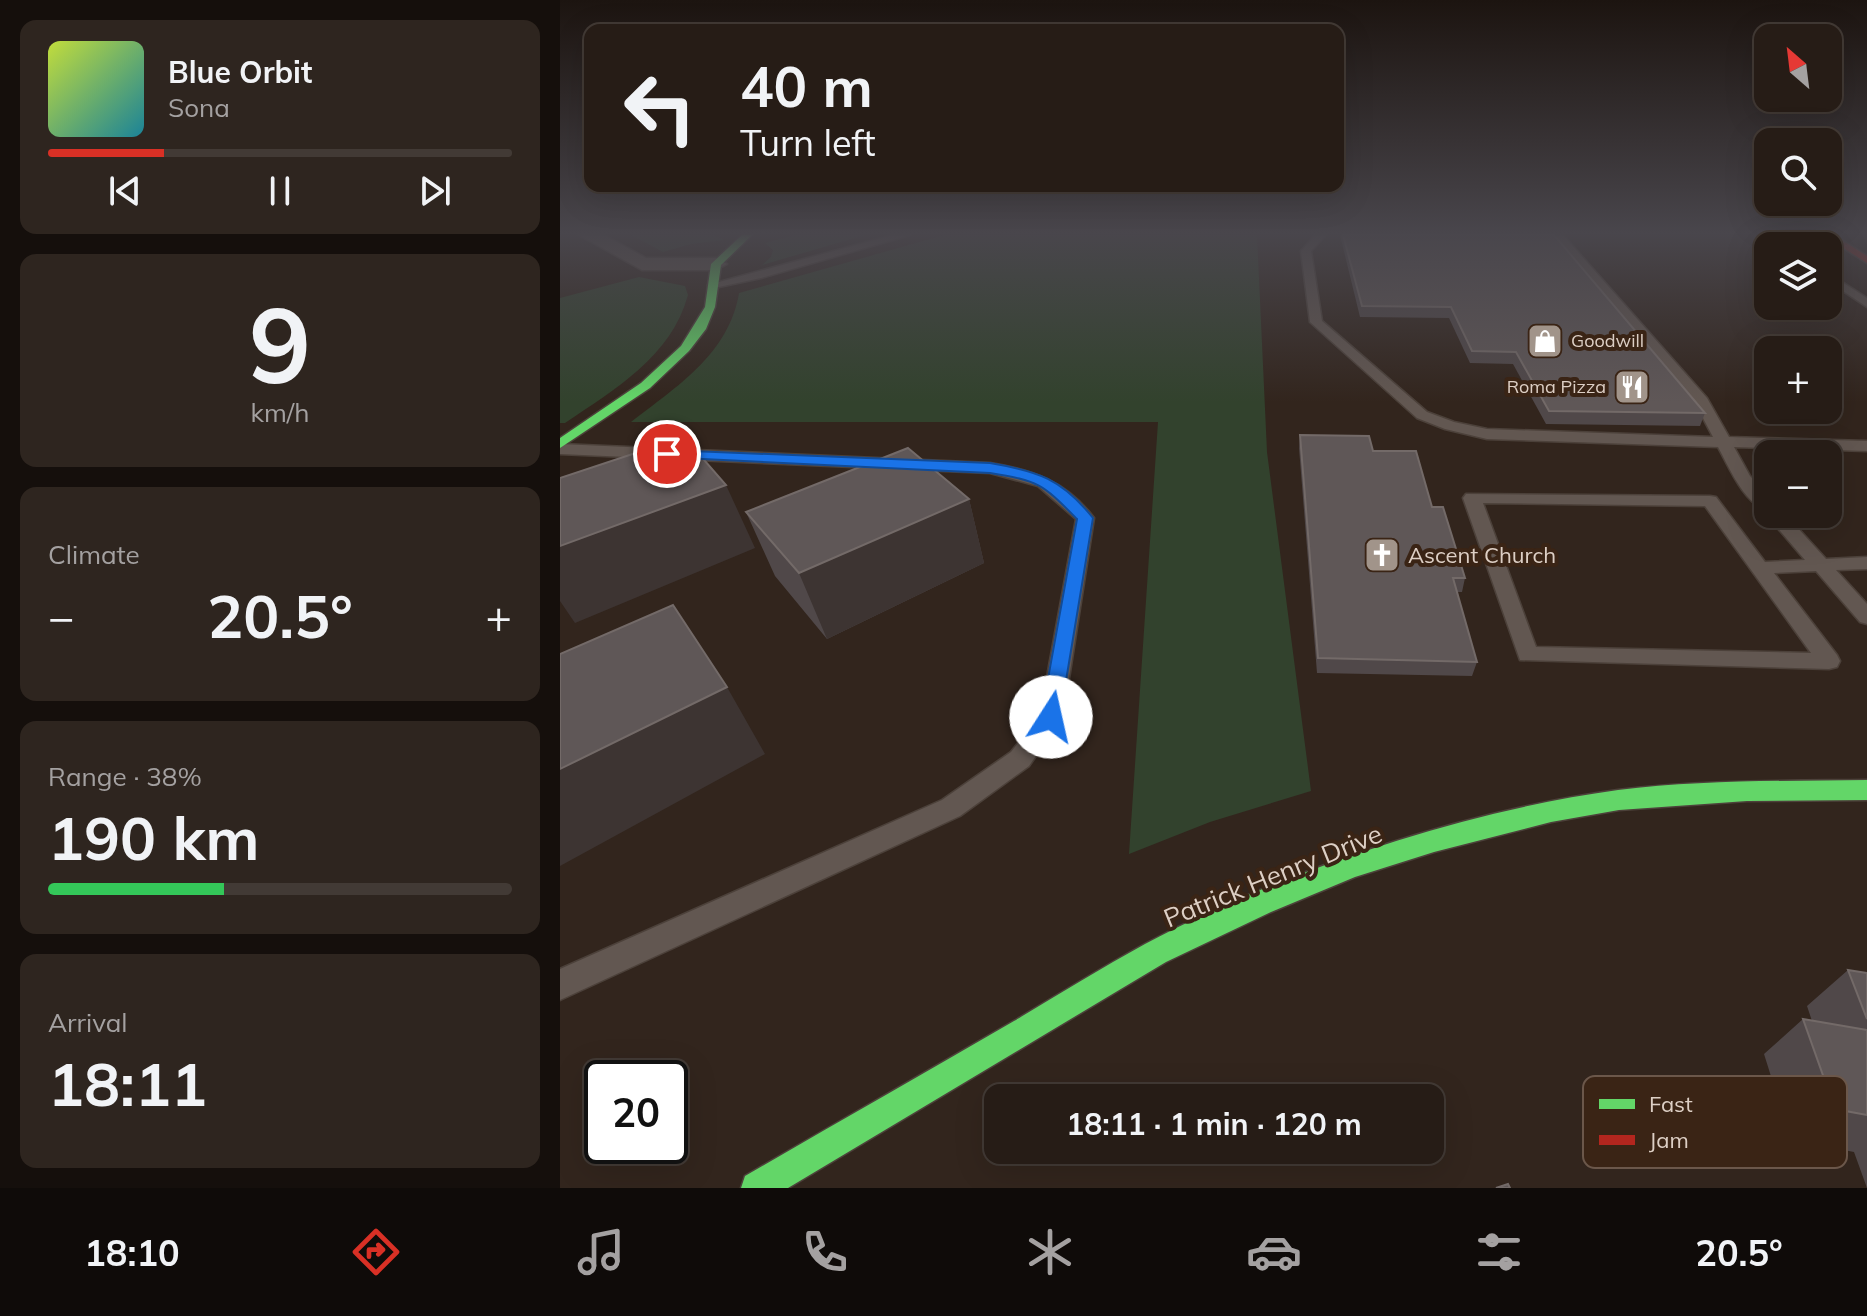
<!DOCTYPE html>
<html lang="en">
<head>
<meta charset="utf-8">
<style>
  body { margin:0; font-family:Mulish,sans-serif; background:#2e251f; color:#f1f3f6; height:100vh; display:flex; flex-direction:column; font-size:30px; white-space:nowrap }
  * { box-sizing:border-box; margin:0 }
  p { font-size:26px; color:#a4a1a1 }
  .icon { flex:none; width:44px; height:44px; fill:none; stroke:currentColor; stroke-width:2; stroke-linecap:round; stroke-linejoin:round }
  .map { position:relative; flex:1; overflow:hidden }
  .details { display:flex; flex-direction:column; gap:20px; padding:20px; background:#150f0c; width:560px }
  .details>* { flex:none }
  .guide { position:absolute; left:24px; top:24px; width:760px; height:168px; border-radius:16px; box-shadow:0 8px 32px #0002,0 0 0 2px #423a35; background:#261c16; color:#f1f3f6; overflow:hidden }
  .needle { width:52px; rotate:332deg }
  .buttons { position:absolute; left:1194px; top:24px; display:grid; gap:16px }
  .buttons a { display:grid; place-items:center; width:88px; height:88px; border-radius:16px; background:#261c16; box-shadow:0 8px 32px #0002,0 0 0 2px #423a35; font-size:40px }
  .speed { position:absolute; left:24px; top:1060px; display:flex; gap:16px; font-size:40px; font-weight:700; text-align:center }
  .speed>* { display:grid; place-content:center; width:104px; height:104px; border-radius:50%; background:#261c16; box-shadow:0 8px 32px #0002,0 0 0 2px #423a35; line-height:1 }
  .speed .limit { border:4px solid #111; border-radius:12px; background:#fff; color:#111 }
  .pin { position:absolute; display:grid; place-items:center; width:68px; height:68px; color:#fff; margin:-34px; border:4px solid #fff; border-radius:50%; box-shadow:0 2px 8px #0007 }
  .me { position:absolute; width:88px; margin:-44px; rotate:10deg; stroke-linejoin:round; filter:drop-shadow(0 0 6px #0008) }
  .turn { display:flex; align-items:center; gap:28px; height:168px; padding:0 24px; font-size:36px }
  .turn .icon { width:104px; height:104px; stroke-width:2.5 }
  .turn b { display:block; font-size:56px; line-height:68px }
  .big { font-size:60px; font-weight:700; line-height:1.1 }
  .details .card { flex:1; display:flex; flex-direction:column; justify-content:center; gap:12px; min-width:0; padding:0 28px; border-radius:16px; background:#2e251f }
  .details .dial { align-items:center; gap:0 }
  .dial b { font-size:104px; line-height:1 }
  .song { display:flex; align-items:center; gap:24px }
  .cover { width:96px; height:96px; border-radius:12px; background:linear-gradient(135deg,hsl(70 70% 55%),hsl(190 70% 35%)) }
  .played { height:8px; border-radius:4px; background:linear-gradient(90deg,#d93025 25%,#423a35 25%) }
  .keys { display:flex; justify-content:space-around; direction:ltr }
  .heat { display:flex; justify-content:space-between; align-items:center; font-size:44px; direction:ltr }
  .charge { height:12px; border-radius:6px; background:linear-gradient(90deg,#34c759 38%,#423a35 0) }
  .trip { position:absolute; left:424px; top:1084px; width:460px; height:80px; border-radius:16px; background:#261c16; box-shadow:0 8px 32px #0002,0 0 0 2px #423a35; font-weight:700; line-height:80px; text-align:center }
  .dock { display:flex; height:128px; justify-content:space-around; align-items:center; background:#0f0b09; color:#a4a1a1 }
  .dock .icon { width:56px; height:56px }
  .dock .active { color:#d93025 }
  .dock b { font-size:36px; color:#f1f3f6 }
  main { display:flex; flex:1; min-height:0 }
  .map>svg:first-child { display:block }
  .green { fill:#32422d }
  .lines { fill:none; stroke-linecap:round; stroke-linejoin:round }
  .lane-casing { stroke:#4c413a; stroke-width:3 }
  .street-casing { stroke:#4c413a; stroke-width:3 }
  .fast-casing { stroke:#4c413a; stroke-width:3 }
  .jam-casing { stroke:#4c413a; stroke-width:3 }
  .lane { fill:#625751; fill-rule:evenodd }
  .street { fill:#625751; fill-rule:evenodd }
  .fast { fill:#63d668; fill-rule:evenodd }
  .jam { fill:#b3261e; fill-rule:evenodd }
  .wall { fill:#504849 }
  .shaded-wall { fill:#3d3432 }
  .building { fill:#5f5757; stroke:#736a68; stroke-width:2 }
  .route { fill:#1a73e8; stroke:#114b97; stroke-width:2 }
  .labels { text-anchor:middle; stroke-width:8; stroke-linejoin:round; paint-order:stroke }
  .far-poi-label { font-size:18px; fill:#ddcfc5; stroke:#3a2415; text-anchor:start }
  .poi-label { font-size:22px; fill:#ddcfc5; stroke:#3a2415; text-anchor:start }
  .near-street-label { font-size:26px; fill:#ddcfc5; stroke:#3a2415 }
  .key { fill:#3a2415; stroke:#6b574a; stroke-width:2 }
  .key-label { font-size:22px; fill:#ddcfc5 }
</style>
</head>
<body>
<main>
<section class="details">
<div class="card">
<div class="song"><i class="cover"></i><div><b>Blue Orbit</b><p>Sona</p></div></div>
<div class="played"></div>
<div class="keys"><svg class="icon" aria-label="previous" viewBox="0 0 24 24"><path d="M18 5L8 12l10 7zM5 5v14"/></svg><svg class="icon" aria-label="pause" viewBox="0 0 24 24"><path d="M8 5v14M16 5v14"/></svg><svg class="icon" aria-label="next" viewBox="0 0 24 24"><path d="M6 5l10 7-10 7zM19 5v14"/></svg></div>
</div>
<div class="card dial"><b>9</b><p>km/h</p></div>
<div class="card"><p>Climate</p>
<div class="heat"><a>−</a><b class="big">20.5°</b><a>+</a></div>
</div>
<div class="card"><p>Range · 38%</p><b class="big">190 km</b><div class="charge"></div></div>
<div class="card"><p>Arrival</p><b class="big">18:11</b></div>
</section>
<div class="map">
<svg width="1307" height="1188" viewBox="0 0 1307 1188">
  <rect width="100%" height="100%" fill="#32251d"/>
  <!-- green -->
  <path class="green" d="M 71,235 L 154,235 L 164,240 L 131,244 L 103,252 Z
    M 235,235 L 305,235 L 202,265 L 211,257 L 213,250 L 205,243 Z
    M 384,235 L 697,235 L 707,452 L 751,791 L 650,822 L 569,854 L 598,422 L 71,422 C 116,387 169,354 179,293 Z
    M 79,277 L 125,286 L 128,295 C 111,357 55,389 5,423 L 0,423 L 0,298 Z"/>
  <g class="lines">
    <defs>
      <path id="lane" d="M 333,235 L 350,235 L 201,278 L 154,288 L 148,285 Z
        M 755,235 L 766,235 L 751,251 L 762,321 L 867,412 L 894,422 L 927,429 L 1153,437 L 1135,403 L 992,235 L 1003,235 L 1147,398 L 1169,437 L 1307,441 L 1307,451 L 1174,447 L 1190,476 L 1208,495 L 1208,514 L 1225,514 L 1266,559 L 1307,557 L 1307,569 L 1276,570 L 1307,604 L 1307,624 L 1300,622 L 1256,571 L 1214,573 L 1277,655 L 1280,661 L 1277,667 L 1269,669 L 960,660 L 903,498 L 906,494 L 1150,496 L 1156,497 L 1205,562 L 1245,560 L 1209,518 L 1206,514 L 1208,511 C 1184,504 1169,467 1158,447 L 927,439 L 885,429 L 857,418 L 750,322 L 741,251 ZM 923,503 L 1145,506 L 1251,653 L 976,647 Z
        M 1204,235 L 1216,235 L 1230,246 L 1218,246 Z
        M 1268,273 L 1307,298 L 1307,307 L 1268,281 Z
        M 0,444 L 430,463 C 473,470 507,482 534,518 L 503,717 L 469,766 L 400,816 L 0,1000 L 0,969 L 382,800 L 451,752 L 480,715 L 516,519 L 478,486 L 430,473 L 0,454 Z"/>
      <path id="street" d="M 19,235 L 44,235 L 86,258 L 156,258 L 167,264 L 156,270 L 82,270 Z"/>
      <path id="fast" d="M 182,235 L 192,235 L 161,265 L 155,307 L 146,329 L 129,351 L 90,388 L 0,448 L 0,438 L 81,383 L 121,346 L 145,307 L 151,264 Z
        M 1307,780 L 1307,800 L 1187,801 L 1059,810 L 991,822 L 874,852 L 795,877 L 711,912 L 606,962 L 228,1188 L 181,1188 L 185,1176 C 275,1124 364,1073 454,1021 C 498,995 541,968 585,944 C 723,871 904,811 1058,790 C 1140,780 1224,781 1307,780 Z"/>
      <path id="jam" d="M 1263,235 L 1274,235 L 1307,256 L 1307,263 Z"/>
    </defs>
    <!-- lane casing -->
    <use href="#lane" class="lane-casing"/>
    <!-- street casing -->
    <use href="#street" class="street-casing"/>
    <!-- fast casing -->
    <use href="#fast" class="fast-casing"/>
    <!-- jam casing -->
    <use href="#jam" class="jam-casing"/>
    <!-- lane -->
    <use href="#lane" class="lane"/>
    <!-- street -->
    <use href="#street" class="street"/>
    <!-- fast -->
    <use href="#fast" class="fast"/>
    <!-- jam -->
    <use href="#jam" class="jam"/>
  </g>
  <!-- wall -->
  <path class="wall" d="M 780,235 L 994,235 L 1145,413 L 1140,426 L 986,424 L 953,364 L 910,363 L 889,318 L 800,317 Z
    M 740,435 L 813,451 L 872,507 L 905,578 L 902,592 L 897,592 L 917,662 L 912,676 L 757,673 L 739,448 Z
    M 409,499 L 424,563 L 267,639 L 215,576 L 186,512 Z
    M 1288,970 L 1307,973 L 1307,1188 L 1294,1152 L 1231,1140 L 1204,1054 L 1243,1019 L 1252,1021 L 1247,1006 Z"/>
  <!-- shaded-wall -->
  <path class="shaded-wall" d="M 166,485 L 195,548 L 15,623 L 0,601 L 0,546 Z
    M 409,499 L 424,563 L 267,639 L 239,573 Z
    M 167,687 L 205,754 L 0,866 L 0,769 Z"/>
  <!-- building -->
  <path class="building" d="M 783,235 L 994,235 L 1145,413 L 989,411 L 956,352 L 912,351 L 891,307 L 802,306 Z
    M 740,435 L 809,436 L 813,451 L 856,451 L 872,507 L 883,507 L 905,578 L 893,578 L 917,662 L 758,658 Z
    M 124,437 L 166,485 L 0,546 L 0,478 Z
    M 348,448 L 409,499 L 239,573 L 186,512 Z
    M 113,605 L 167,687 L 0,769 L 0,654 Z
    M 1288,970 L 1307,973 L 1307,1019 Z
    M 1243,1019 L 1307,1030 L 1307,1115 L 1275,1109 Z
    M 948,1184 L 950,1188 L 936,1188 Z"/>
  <!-- sky -->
  <linearGradient id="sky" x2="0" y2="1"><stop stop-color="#1c1410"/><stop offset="0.58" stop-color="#49464c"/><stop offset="1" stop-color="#49464c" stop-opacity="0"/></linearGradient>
  <rect width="1307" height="402" fill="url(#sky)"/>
  <!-- route -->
  <path class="route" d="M 107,450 L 430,463 C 478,471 502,479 533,518 L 499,723 L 484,723 L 481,717 L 517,519 C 482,484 480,481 430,473 L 102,457 L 102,451 Z"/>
  <!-- icons -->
  <defs>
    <symbol id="shop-square" viewBox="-11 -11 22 22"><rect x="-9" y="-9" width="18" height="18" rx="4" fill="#a1948a" stroke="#3a2415"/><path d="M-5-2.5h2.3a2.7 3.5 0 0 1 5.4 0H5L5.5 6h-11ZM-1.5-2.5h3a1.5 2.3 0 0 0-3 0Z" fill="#fff"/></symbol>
    <symbol id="restaurant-square" viewBox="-11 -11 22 22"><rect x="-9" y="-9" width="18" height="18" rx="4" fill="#a1948a" stroke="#3a2415"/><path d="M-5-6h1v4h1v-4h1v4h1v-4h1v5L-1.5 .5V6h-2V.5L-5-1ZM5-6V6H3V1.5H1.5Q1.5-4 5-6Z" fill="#fff"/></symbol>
    <symbol id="church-square" viewBox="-11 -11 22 22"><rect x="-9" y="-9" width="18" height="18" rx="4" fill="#a1948a" stroke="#3a2415"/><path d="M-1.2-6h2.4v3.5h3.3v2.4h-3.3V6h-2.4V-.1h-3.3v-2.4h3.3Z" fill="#fff"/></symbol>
  </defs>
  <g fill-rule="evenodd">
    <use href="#shop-square" x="965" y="321" width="40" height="40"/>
    <use href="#restaurant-square" x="1052" y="367" width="40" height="40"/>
    <use href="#church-square" x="802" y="535" width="40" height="40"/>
  </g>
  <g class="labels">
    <!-- far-poi labels -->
    <g class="far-poi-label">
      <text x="1011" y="347">Goodwill</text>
      <text x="1046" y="393" text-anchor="end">Roma Pizza</text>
    </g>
    <!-- poi labels -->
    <g class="poi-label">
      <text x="848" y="563">Ascent Church</text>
    </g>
    <!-- near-street labels -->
    <g class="near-street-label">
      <text transform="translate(713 876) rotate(-22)" y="9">Patrick Henry Drive</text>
    </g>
  </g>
  <!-- legend -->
  <rect x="1023" y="1076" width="264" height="92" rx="12" class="key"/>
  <rect x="1039" y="1099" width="36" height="10" fill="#63d668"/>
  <rect x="1039" y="1135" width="36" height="10" fill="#b3261e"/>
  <g class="key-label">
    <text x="1089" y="1112">Fast</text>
    <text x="1089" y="1148">Jam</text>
  </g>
</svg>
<div class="buttons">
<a><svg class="needle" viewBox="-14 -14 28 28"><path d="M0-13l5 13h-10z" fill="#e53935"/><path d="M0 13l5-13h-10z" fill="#a4a1a1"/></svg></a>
<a><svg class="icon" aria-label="search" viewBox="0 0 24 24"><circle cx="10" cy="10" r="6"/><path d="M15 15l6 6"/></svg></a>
<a><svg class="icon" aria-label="layers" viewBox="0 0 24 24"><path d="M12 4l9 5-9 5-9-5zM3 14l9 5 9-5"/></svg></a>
<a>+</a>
<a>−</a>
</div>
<div class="speed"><div class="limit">20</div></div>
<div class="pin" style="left:107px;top:454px;background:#d93025"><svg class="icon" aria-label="arrive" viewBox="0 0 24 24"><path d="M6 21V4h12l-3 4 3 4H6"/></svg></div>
<svg class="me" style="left:491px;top:717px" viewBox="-20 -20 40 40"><circle r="19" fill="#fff"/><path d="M0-13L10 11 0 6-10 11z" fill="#1a73e8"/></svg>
<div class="trip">18:11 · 1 min · 120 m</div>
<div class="guide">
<div class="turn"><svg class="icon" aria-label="left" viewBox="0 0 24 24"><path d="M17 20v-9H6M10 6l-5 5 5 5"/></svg><div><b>40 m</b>Turn left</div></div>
</div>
</div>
</main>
<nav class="dock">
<b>18:10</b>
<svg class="icon active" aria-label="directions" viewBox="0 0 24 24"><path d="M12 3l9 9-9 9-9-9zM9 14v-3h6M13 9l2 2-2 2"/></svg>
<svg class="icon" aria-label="music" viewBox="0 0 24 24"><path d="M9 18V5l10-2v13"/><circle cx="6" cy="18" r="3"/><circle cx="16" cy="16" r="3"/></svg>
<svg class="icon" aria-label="phone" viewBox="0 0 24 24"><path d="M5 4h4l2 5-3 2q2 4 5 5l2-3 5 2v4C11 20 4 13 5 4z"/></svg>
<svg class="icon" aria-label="climate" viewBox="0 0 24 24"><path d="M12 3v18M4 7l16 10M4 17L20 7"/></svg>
<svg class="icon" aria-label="car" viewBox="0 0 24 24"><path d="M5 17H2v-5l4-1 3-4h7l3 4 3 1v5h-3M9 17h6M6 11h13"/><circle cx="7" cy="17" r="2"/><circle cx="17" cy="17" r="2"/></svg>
<svg class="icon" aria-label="filters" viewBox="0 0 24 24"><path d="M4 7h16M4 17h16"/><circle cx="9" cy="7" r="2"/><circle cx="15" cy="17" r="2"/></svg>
<b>20.5°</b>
</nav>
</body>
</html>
